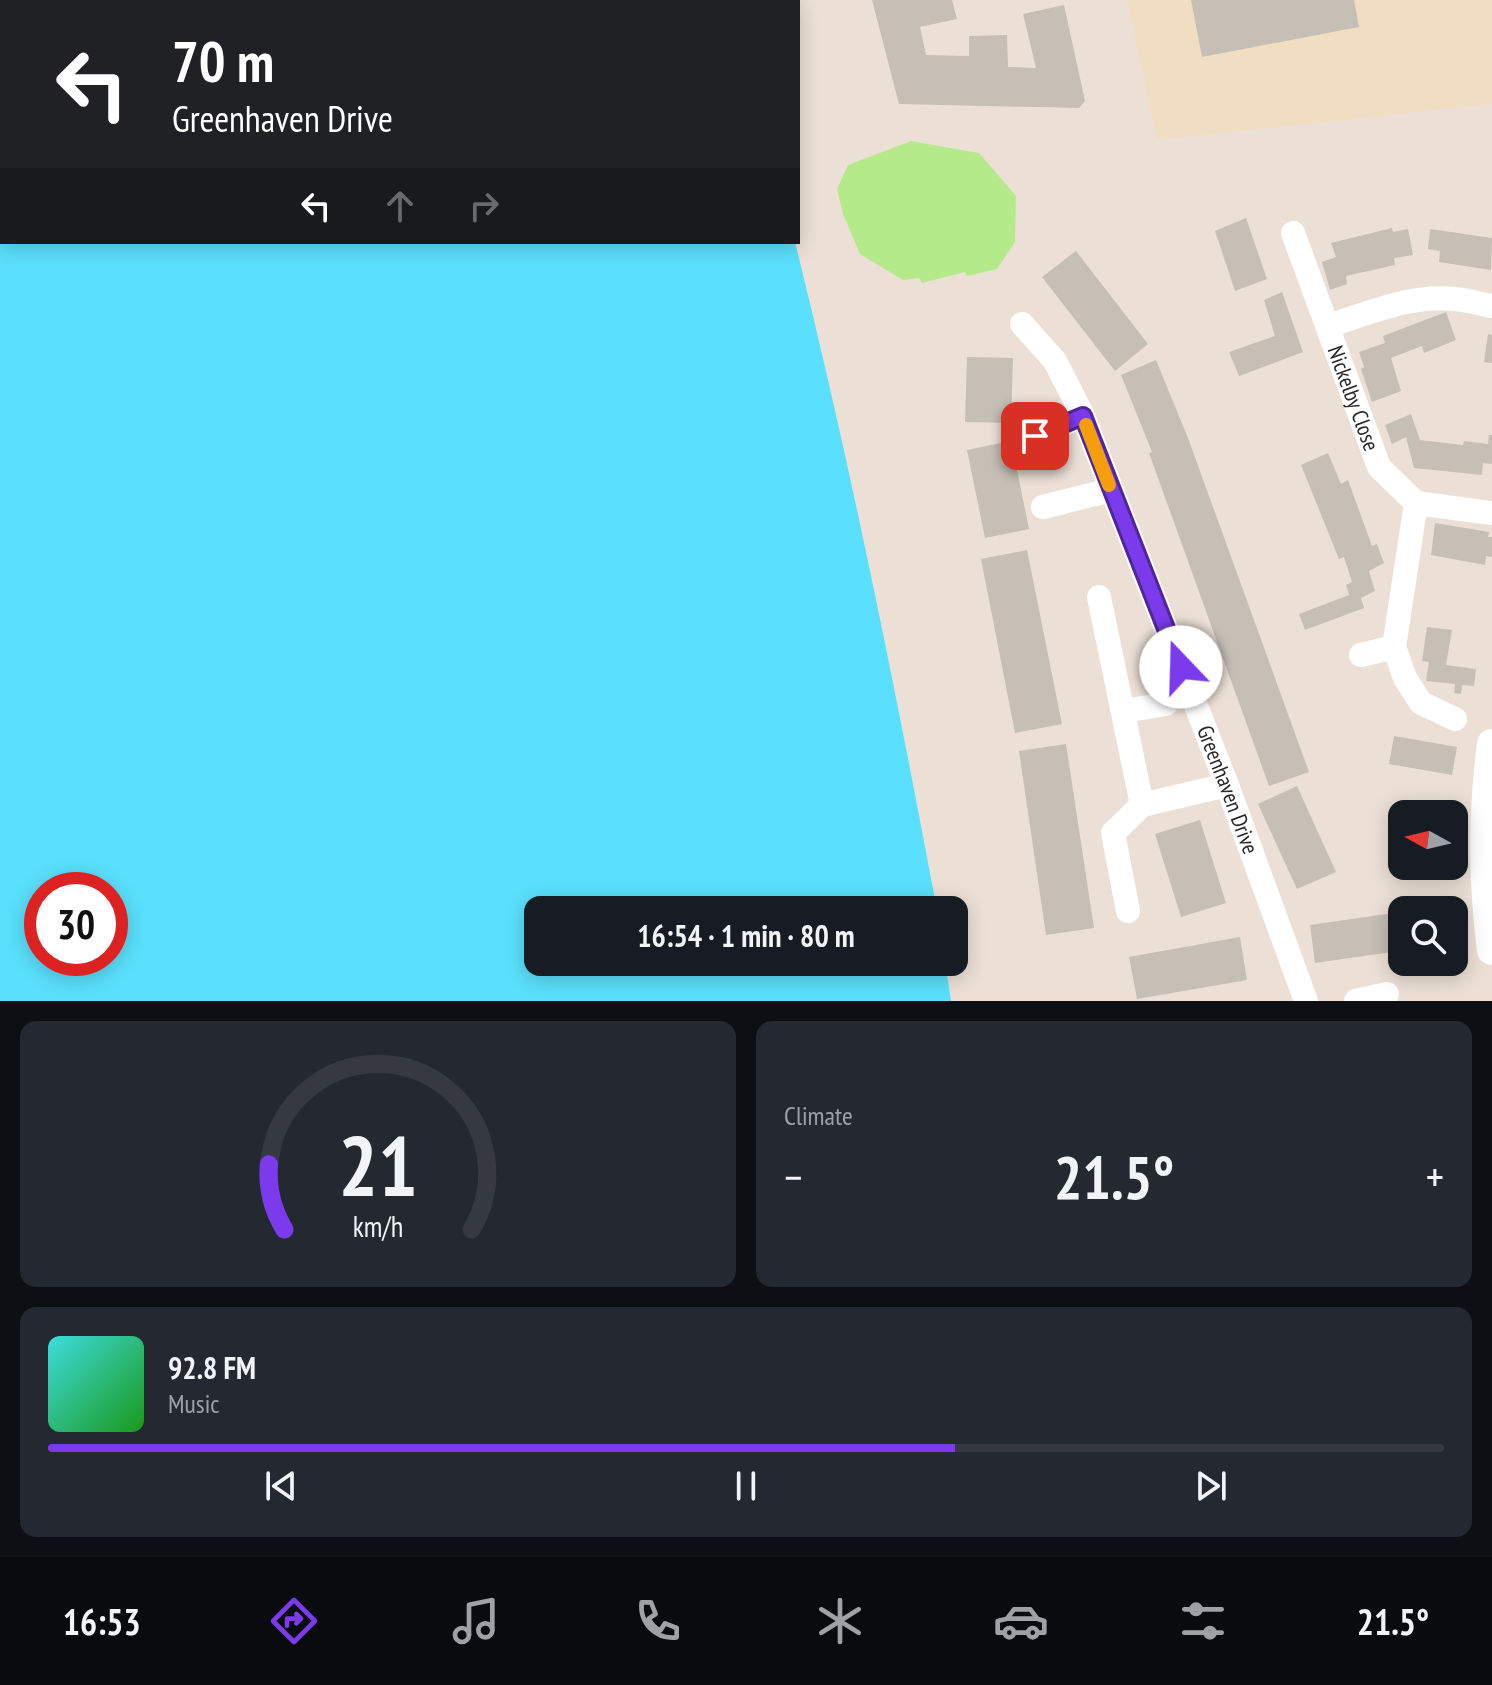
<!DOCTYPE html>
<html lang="en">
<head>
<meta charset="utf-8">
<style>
  body { margin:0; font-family:"PT Sans Narrow",sans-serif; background:#242831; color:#f1f3f6; height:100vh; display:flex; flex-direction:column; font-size:30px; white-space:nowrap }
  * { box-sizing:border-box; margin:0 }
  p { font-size:26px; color:#9ea1a6 }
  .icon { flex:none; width:44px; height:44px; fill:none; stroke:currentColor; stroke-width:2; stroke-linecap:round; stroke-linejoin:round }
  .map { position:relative; height:1001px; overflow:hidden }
  .drawer { display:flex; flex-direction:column; gap:20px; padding:20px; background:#0d0f14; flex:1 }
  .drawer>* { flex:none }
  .hud { position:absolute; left:0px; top:0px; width:800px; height:244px; box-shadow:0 4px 20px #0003; background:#202124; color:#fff; overflow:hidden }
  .needle { width:52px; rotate:278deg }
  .controls { position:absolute; left:1388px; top:800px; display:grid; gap:16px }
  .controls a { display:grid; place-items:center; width:80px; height:80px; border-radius:16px; background:#171b24; box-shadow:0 4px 20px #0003; font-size:40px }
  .speed { position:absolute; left:24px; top:872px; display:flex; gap:16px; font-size:40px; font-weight:700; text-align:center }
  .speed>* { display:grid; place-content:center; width:104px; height:104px; border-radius:50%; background:#171b24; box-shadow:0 4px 20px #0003; line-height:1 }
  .speed .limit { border:12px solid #d22; background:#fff; color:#111 }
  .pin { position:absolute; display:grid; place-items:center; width:68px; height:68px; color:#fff; margin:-34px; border-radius:16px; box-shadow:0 4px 12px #0006 }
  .me { position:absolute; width:88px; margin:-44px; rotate:339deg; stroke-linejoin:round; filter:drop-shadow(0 0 6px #0008) }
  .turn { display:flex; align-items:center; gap:28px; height:168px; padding:0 40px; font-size:36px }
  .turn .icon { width:104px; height:104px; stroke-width:2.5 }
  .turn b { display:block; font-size:56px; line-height:68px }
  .lanes { display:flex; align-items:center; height:76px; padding:0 40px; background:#0003; justify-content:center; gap:40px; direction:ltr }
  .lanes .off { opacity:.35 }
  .big { font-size:60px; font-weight:600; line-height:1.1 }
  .drawer .tile { flex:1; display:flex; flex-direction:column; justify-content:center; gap:12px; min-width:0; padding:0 28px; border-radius:16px; background:#242831 }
  .drawer .dial { align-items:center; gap:0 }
  .dial svg { height:208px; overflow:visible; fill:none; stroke:#363941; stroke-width:7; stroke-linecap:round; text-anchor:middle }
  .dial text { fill:#f1f3f6; stroke:none }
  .song { display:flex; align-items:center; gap:24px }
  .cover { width:96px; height:96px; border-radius:12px; background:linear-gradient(135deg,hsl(180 70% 55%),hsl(120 70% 35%)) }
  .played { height:8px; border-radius:4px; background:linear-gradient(90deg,#7c3aed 65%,#363941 65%) }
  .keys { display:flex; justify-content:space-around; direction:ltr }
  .heat { display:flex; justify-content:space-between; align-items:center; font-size:44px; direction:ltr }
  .drawer .tiles { flex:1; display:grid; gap:20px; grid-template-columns:1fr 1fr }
  .tile:last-child { grid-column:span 2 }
  .trip { position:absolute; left:524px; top:896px; width:444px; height:80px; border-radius:16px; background:#171b24; box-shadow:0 4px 20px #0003; font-weight:600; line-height:80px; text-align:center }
  .tab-bar { display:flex; height:128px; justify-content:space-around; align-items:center; background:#090b0e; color:#9ea1a6 }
  .tab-bar .icon { width:56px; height:56px }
  .tab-bar .current { color:#7c3aed }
  .tab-bar b { font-size:36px; color:#f1f3f6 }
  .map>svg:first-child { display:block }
  .education { fill:#f0ddc2 }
  .green { fill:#b4ea8a }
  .water { fill:#5ae0fc; fill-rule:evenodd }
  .building { fill:#c5bfb6 }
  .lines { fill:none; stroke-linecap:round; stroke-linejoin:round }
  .minor { stroke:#fff; stroke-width:24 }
  .tertiary { stroke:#fff; stroke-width:30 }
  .route-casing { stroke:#51269a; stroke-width:20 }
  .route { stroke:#7c3aed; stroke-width:14 }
  .slow { stroke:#f59e0b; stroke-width:14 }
  .labels { text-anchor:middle; stroke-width:7; stroke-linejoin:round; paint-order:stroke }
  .street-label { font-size:22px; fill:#272727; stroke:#fff }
</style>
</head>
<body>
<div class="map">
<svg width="1492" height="1001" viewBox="0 0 1492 1001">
  <rect width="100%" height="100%" fill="#ece0d6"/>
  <!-- education -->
  <path class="education" d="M 1127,0 L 1492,0 L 1492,104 L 1157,140 Z"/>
  <!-- green -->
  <path class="green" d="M 911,141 L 979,153 L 1016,196 L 1015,242 L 997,269 L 967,276 L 965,272 L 922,283 L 919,278 L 903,280 L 860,254 L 843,214 L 837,189 L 848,165 Z"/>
  <!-- water -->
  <path class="water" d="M 0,0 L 732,0 L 733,2 L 2,2 L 2,242 L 795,242 C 850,463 895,686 937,910 L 538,910 L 538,962 L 945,962 L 951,1001 L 0,1001 ZM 42,890 L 110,890 L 110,958 L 42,958 Z"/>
  <!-- building -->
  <path class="building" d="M 872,0 L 952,0 L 957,19 L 920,27 L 926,55 L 969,56 L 969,36 L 1007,35 L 1008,67 L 1036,68 L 1023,14 L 1064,5 L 1085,101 L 1079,108 L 899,104 Z
    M 1191,0 L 1354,0 L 1359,27 L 1202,57 Z
    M 1246,218 L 1267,279 L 1235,291 L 1215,231 Z
    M 1392,228 L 1393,232 L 1408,229 L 1413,255 L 1394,258 L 1395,265 L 1346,276 L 1347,284 L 1330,290 L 1322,262 L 1336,257 L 1331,243 Z
    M 1430,229 L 1492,238 L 1491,270 L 1439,262 L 1440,251 L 1428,249 Z
    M 1076,251 L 1148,344 L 1115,371 L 1042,277 Z
    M 1282,292 L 1303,352 L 1239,376 L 1229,352 L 1275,336 L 1264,300 Z
    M 1446,312 L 1456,340 L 1424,353 L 1422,346 L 1391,358 L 1401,391 L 1372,402 L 1361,369 L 1364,367 L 1359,352 L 1385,343 L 1383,336 Z
    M 1488,334 L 1492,335 L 1492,363 L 1484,362 Z
    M 967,357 L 1013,358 L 1011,423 L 965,422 Z
    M 1156,360 L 1188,438 L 1309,772 L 1269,786 L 1149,453 L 1152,452 L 1121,375 Z
    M 1411,414 L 1420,440 L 1463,445 L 1464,441 L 1488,444 L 1489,435 L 1492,435 L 1492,464 L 1483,463 L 1482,475 L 1414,468 L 1406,437 L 1392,444 L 1385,425 Z
    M 1011,441 L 1029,529 L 985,538 L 967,450 Z
    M 1328,453 L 1341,484 L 1348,480 L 1372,546 L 1377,544 L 1384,563 L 1369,571 L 1375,591 L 1361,598 L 1364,608 L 1305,630 L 1299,614 L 1349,595 L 1346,585 L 1352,582 L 1344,557 L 1339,559 L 1301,465 Z
    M 1435,523 L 1489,532 L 1488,537 L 1492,537 L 1492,557 L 1486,556 L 1485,565 L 1431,555 Z
    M 1027,550 L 1062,724 L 1015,733 L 981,559 Z
    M 1427,627 L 1452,630 L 1446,665 L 1476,669 L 1474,686 L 1462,685 L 1461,694 L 1454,693 L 1455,684 L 1426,681 L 1429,662 L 1422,661 Z
    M 1394,736 L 1457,747 L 1452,775 L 1389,764 Z
    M 1066,744 L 1094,928 L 1046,935 L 1019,751 Z
    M 1297,786 L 1336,872 L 1297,889 L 1258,804 Z
    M 1200,820 L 1226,903 L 1181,917 L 1155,834 Z
    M 1393,913 L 1399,951 L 1315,963 L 1310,925 Z
    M 1240,937 L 1247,980 L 1137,999 L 1129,957 Z"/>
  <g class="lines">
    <!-- minor -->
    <g class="minor">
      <path id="s1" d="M 1293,233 L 1379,467 L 1416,503 L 1492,513"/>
      <path id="s2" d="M 1022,324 L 1055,361 L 1083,416 L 1227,785 L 1306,1001"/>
      <path d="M 1328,326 C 1369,313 1412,294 1455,299 C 1468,300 1480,304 1492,306"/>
      <path d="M 1035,436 L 1083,416"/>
      <path d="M 1416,503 L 1394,647 L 1405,678 L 1421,703 L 1455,719"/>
      <path d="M 1043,507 L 1111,490"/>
      <path d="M 1099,597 L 1142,805"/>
      <path d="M 1361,655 L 1394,647"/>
      <path d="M 1124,711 L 1166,704"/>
      <path d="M 1128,911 L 1113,833 L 1142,805 L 1227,785"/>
      <path d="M 1356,1001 L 1387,994"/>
    </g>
    <!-- tertiary -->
    <path class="tertiary" d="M 1492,744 C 1483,813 1483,881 1492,950"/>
  </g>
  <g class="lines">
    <defs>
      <path id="route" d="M 1035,436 L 1083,416 L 1181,667"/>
    </defs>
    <!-- route casing -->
    <use href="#route" class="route-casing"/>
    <!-- route -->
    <use href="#route" class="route"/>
    <!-- slow -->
    <path class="slow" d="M 1086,425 L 1109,485"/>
  </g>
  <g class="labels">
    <!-- street labels -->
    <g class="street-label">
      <text dy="8" stroke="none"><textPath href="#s1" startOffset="176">Nickelby Close</textPath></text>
      <text dy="8" stroke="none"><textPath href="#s2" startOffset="512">Greenhaven Drive</textPath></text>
    </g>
  </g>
</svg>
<div class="controls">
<a><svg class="needle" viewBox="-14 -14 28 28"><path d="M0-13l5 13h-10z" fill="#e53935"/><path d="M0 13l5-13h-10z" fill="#9ea1a6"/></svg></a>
<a><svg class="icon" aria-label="search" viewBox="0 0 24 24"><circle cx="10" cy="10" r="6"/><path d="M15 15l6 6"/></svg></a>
</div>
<div class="speed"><div class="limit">30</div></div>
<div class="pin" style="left:1035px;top:436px;background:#d93025"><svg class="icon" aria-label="arrive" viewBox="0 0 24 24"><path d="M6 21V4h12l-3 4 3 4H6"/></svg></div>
<svg class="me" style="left:1181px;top:667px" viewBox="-20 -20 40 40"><circle r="19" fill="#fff"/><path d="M0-13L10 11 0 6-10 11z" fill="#7c3aed"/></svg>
<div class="trip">16:54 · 1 min · 80 m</div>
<div class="hud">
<div class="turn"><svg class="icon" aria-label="left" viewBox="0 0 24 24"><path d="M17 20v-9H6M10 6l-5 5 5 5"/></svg><div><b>70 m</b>Greenhaven Drive</div></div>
<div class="lanes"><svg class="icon" aria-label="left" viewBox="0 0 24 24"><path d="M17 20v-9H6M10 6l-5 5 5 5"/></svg><svg class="icon off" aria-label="ahead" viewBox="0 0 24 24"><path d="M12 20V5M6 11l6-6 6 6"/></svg><svg class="icon off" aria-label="right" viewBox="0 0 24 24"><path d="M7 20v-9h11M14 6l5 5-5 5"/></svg></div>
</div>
</div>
<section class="drawer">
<div class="tiles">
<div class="tile dial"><svg viewBox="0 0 100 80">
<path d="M14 69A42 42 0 1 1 86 69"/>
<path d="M14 69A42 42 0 0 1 8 44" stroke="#7c3aed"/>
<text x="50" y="56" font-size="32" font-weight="700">21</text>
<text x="50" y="72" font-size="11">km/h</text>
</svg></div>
<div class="tile"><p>Climate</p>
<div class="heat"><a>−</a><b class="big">21.5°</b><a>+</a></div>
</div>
<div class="tile">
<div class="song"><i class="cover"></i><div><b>92.8 FM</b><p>Music</p></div></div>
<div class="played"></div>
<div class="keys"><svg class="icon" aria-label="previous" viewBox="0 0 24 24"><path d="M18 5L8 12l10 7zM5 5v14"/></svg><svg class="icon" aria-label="pause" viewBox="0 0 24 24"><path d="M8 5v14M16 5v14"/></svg><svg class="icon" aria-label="next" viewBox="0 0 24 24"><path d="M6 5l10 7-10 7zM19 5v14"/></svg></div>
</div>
</div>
</section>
<nav class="tab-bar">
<b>16:53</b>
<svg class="icon current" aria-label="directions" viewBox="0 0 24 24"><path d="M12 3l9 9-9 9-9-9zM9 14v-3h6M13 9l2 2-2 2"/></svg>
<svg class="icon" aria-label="music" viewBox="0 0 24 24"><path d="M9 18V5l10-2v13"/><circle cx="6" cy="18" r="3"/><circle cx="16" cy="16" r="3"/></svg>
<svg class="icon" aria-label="phone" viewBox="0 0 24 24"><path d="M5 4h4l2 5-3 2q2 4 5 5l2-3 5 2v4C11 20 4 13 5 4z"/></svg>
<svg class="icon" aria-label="climate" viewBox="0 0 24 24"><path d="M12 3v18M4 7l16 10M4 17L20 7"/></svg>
<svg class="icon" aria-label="car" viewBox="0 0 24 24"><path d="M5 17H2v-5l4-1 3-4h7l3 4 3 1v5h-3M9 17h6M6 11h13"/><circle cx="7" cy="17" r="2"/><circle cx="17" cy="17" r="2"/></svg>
<svg class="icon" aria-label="filters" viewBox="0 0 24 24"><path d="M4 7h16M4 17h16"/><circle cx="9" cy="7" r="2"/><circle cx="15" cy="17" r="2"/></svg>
<b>21.5°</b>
</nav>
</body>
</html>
